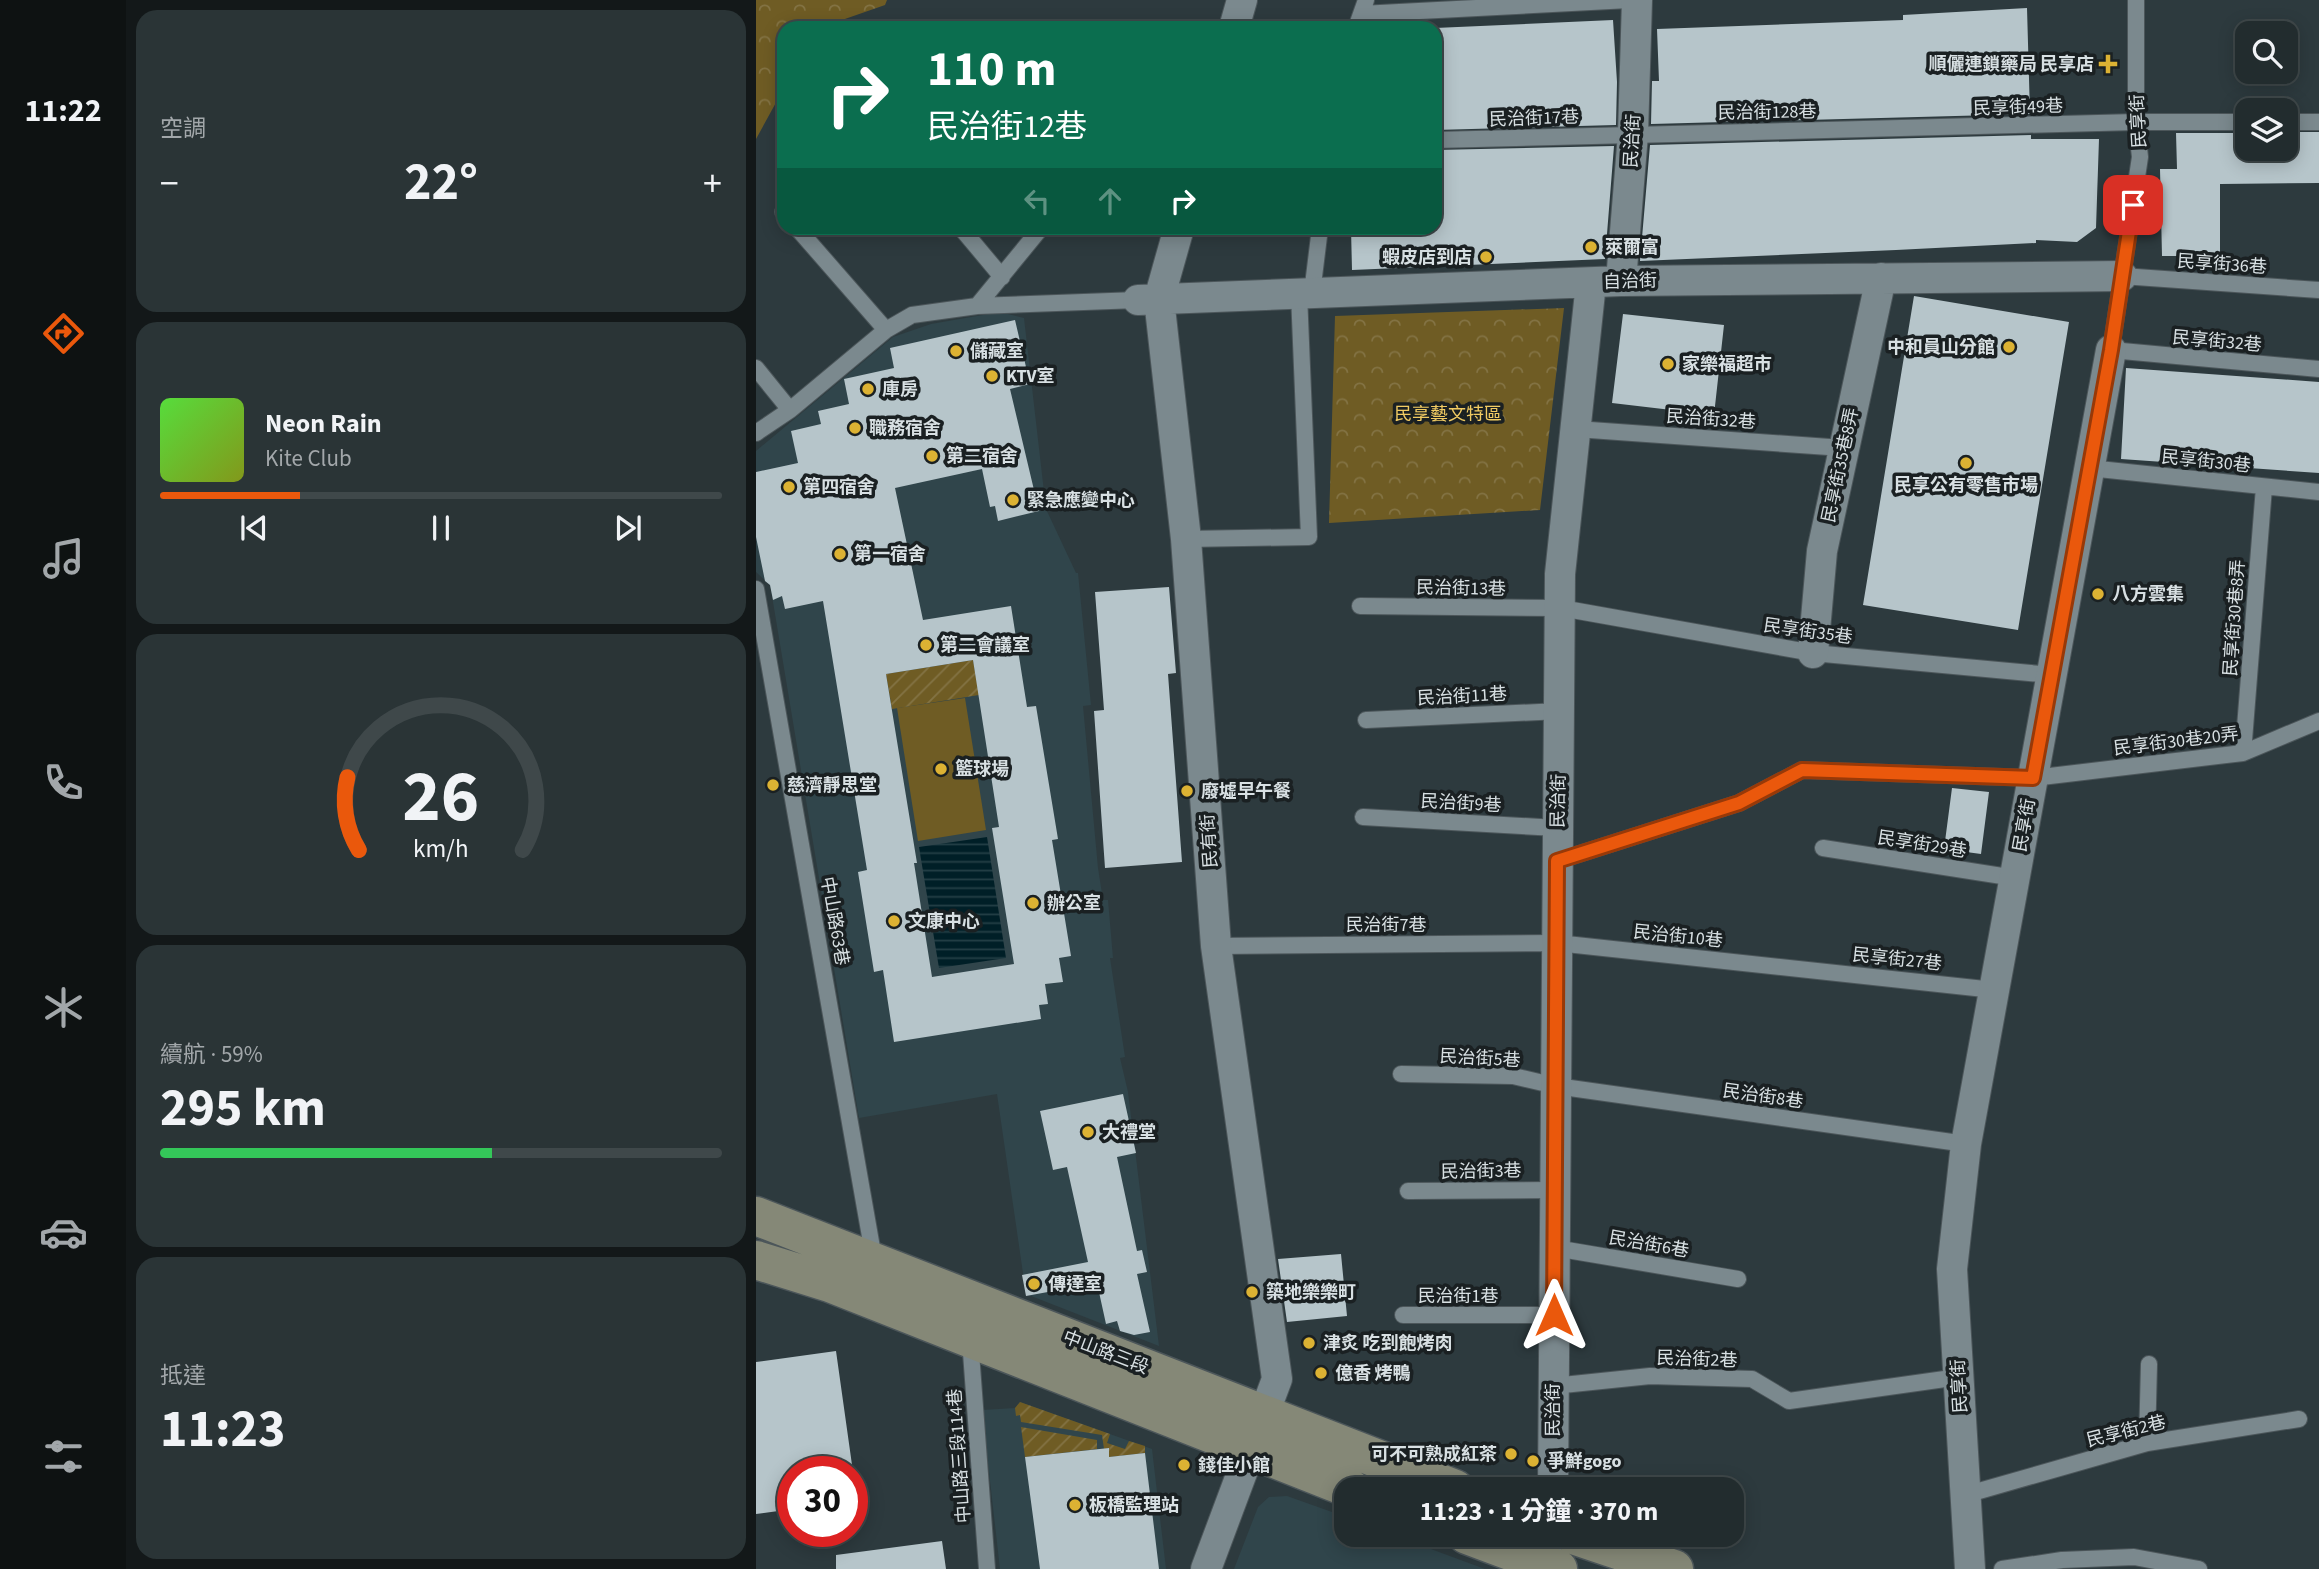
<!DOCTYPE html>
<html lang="zh-TW">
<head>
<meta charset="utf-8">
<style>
  body { margin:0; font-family:"Source Sans 3","Noto Sans TC",sans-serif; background:#2a3436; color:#f1f3f6; height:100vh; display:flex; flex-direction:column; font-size:26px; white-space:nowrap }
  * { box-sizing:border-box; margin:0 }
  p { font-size:23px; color:#a2a7aa }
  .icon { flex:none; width:38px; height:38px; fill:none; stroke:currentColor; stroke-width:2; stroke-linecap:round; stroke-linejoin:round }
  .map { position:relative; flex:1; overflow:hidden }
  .side { display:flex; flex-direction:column; gap:10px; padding:10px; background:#131819; width:630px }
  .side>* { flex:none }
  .top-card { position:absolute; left:21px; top:21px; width:665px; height:214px; border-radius:21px; box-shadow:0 4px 18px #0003,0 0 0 2px #3f484a; background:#0b6e4f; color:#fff; overflow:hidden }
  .tools { position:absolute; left:1479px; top:21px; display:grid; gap:14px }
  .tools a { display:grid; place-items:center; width:63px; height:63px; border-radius:14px; background:#222c2e; box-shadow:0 4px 18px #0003,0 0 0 2px #3f484a; font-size:35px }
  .speed { position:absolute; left:21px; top:1456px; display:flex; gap:14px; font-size:35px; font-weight:700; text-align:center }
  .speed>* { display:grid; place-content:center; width:91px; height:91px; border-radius:50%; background:#222c2e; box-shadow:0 4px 18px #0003,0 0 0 2px #3f484a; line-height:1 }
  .speed .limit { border:10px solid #d22; background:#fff; color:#111 }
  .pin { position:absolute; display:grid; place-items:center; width:60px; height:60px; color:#fff; margin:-30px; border-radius:14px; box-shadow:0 4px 10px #0006 }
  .me { position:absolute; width:77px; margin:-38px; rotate:0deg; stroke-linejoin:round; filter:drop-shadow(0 0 5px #0008) }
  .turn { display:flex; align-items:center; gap:24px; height:147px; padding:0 35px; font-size:32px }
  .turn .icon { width:91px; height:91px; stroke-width:2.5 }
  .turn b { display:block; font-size:49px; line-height:60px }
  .lanes { display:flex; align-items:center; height:66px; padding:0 35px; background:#0003; justify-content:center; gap:35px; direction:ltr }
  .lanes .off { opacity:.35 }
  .big { font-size:52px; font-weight:700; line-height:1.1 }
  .side .tile { flex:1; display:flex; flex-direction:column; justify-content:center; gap:10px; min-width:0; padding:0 24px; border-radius:21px; background:#2a3436 }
  .side .dial { align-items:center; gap:0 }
  .dial svg { height:182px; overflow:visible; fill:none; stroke:#3f484a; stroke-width:7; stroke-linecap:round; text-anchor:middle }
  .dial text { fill:#f1f3f6; stroke:none }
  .song { display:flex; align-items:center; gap:21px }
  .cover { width:84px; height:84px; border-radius:10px; background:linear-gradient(135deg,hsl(110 70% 55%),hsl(70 70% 35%)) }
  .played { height:7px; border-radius:4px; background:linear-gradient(90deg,#ea580c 25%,#3f484a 25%) }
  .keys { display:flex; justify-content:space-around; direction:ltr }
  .heat { display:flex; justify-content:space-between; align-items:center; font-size:38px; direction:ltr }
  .charge { height:10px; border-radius:5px; background:linear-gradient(90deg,#34c759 59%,#3f484a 0) }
  .trip { position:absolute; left:578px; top:1477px; width:410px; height:70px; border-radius:21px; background:#222c2e; box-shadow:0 4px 18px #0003,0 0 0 2px #3f484a; font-weight:700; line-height:70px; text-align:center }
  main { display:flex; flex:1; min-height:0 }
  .dock { display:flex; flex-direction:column; width:126px; justify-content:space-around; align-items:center; background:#0e1212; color:#a2a7aa }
  .dock .icon { width:49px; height:49px }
  .dock .active { color:#ea580c }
  .dock b { font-size:32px; color:#f1f3f6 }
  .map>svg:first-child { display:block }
  .built { fill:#30454b }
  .grass { fill:#6f5c24 }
  .forest { fill:url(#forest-crowns) }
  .garden { fill:url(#garden-furrows) }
  .water { fill:url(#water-rules) }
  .building { fill:#b6c5ca; fill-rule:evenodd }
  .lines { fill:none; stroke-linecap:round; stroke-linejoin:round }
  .lane-casing { stroke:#4c565a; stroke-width:18 }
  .street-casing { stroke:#4c565a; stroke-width:32 }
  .secondary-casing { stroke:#4c565a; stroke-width:41 }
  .lane { stroke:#7b898e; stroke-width:16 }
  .street { stroke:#7b898e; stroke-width:30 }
  .secondary { stroke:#858877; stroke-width:38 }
  .route-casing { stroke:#983908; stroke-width:18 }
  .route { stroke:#ea580c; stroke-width:12 }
  .poi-dot { fill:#dcb233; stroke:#1a2022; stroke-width:2.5 }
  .labels { text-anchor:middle; stroke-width:7; stroke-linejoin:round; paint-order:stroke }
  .poi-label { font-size:18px; font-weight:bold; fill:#d8e0e3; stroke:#1a2022; text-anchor:start }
  .street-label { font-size:18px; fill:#d8e0e3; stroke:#1a2022 }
  .park-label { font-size:18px; fill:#f1cb63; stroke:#1a2022 }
</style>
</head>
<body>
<main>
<nav class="dock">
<b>11:22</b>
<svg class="icon active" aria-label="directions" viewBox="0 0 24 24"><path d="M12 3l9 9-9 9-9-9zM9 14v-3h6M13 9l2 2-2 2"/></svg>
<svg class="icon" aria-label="music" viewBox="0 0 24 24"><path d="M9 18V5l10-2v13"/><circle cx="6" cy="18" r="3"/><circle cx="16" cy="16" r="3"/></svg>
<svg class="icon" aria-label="phone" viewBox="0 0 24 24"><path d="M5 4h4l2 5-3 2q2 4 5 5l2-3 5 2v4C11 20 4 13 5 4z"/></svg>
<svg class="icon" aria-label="climate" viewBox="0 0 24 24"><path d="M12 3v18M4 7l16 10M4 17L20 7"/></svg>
<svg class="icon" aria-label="car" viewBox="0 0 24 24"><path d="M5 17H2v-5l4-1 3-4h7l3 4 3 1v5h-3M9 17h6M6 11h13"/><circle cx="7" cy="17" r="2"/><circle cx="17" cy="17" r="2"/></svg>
<svg class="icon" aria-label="filters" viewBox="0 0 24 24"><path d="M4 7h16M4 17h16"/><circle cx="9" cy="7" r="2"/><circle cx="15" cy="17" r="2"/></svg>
</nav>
<section class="side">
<div class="tile"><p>空調</p>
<div class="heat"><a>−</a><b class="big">22°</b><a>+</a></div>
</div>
<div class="tile">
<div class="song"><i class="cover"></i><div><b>Neon Rain</b><p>Kite Club</p></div></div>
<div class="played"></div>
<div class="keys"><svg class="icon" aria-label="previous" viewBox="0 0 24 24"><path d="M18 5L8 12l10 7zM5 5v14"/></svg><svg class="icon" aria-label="pause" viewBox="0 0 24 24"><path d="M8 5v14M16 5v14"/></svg><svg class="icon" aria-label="next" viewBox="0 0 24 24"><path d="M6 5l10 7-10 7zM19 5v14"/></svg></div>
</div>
<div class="tile dial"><svg viewBox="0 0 100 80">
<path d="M14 69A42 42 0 1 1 86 69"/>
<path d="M14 69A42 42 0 0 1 9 37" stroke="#ea580c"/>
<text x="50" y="56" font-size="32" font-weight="700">26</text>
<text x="50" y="72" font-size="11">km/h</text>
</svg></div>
<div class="tile"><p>續航 · 59%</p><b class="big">295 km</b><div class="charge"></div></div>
<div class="tile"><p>抵達</p><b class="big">11:23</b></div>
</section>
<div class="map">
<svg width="1563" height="1569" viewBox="0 0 1563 1569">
  <defs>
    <pattern id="forest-crowns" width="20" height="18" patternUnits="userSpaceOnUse" patternTransform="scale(1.75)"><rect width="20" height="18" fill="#6f5c24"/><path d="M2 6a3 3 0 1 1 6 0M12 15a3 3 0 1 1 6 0" fill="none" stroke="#837344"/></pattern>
    <pattern id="garden-furrows" width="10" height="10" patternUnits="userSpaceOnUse" patternTransform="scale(1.75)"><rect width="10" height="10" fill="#6f5c24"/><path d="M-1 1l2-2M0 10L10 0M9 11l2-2" fill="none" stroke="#837344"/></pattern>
    <pattern id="water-rules" width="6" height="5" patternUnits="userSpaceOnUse" patternTransform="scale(1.75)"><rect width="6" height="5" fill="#001f27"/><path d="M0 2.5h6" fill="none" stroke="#243f46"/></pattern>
  </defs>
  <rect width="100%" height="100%" fill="#2d3a3e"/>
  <!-- built -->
  <path class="built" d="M 244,312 L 268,318 L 290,509 L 320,573 L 322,573 L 335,705 L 327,706 L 342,868 L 347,900 L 352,900 L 357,958 L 354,958 L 369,1057 L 364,1058 L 372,1092 L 403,1346 L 270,1294 L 241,1094 L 103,1118 L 16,596 L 14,585 L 0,572 L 0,451 L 137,337 L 175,324 Z
    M 264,1402 L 396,1449 L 410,1569 L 244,1569 L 226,1410 L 259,1408 Z
    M 531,1496 L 590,1517 L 590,1535 L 637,1535 L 729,1569 L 478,1569 L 502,1507 L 513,1497 Z"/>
  <!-- grass -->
  <path class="grass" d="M 209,698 L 230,830 L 162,841 L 141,708 Z"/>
  <!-- forest -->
  <path class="forest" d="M 0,0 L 131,0 L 129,5 L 86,20 L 78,28 L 28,28 L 28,88 L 0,139 Z
    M 808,308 L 784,510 L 573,523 L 579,316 Z"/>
  <!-- garden -->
  <path class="garden" d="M 217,660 L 223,695 L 136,709 L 130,674 Z
    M 264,1402 L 354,1434 L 351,1443 L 369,1449 L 373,1441 L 389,1446 L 389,1453 L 353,1457 L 352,1448 L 348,1449 L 346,1435 L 265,1422 L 264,1415 L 260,1416 L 259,1408 Z
    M 265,1427 L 341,1440 L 341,1449 L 269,1457 Z"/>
  <!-- water -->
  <path class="water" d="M 231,837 L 250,958 L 183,968 L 163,847 Z"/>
  <!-- building -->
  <path class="building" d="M 1271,8 L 1274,114 L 895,124 L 896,81 L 903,81 L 901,29 L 1147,20 L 1147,15 Z
    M 857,20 L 861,82 L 860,125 L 679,130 L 679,28 Z
    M 1530,132 L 1563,132 L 1563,183 L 1464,184 L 1464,256 L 1406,256 L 1404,169 L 1421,169 L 1420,133 L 1491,133 L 1491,149 L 1530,149 Z
    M 1275,135 L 1275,139 L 1343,139 L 1340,228 L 1321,242 L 1280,240 L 1280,243 L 1140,250 L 884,261 L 894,145 Z
    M 858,146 L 849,259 L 596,270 L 595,228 L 679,228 L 679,150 Z
    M 1158,296 L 1313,322 L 1262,630 L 1107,605 Z
    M 867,314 L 968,325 L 958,415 L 856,403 Z
    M 259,320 L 274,384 L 254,389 L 283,511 L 242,521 L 239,506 L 234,507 L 226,469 L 139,488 L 167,620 L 255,606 L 271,707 L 280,706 L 302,839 L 296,840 L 315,956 L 303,958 L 307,982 L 289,984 L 292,1004 L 283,1005 L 285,1019 L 138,1042 L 127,970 L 118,972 L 102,872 L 111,870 L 67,601 L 29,609 L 26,596 L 17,600 L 14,585 L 9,581 L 0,537 L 0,472 L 42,463 L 35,431 L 65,424 L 62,411 L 93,404 L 88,379 L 138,368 L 134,348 ZM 217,660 L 243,827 L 236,828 L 258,964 L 176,977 L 158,863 L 161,863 L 130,674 Z
    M 1370,368 L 1563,382 L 1563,473 L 1365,459 Z
    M 413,587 L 420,673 L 412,674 L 426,862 L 349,868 L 338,711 L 348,710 L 339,592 Z
    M 1196,788 L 1233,792 L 1225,854 L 1188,849 Z
    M 367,1094 L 380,1153 L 361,1157 L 381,1251 L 386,1250 L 391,1272 L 381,1274 L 394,1332 L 378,1335 L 364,1331 L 361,1321 L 350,1324 L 341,1283 L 270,1296 L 266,1275 L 332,1262 L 311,1167 L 297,1170 L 284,1111 Z
    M 585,1254 L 591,1316 L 531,1322 L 522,1259 Z
    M 80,1351 L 97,1472 L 37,1472 L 37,1509 L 0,1514 L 0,1362 Z
    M 353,1448 L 353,1457 L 389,1453 L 403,1569 L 284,1569 L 269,1457 Z
    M 186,1541 L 190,1569 L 80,1569 L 80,1555 Z"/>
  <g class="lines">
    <defs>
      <path id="lane" d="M 1380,0 L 1380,122 L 1384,157 L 1355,350 L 1563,369
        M 605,14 L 873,0
        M 600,28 L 610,0
        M 1530,122 L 1563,122
        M 679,140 L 1380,122 L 1491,122
        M 27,212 L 28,212
        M 41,228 L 130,330
        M 205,228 L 246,277
        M 1366,276 L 1563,290
        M 556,293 L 564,228
        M 221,306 L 285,228
        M 0,368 L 34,410
        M 820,429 L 1087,448
        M 0,433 L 34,410 L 130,330 L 156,315 L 221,306 L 382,300
        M 1333,468 L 1563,492
        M 430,539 L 553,537 L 543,294
        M 0,589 L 118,1259
        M 604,606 L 805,608 L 1057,653 L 1296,675
        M 610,720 L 804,711
        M 1487,753 L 1508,487
        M 607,817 L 801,828
        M 1067,848 L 1259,878
        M 801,861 L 983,803 L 1046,770 L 1277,778 L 1487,753 L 1563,721
        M 460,946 L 801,943 L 1238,990
        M 645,1074 L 757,1076 L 800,1086 L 1210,1144
        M 652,1191 L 799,1190
        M 799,1248 L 982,1279
        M 647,1315 L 798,1315
        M 214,1339 L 231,1569
        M 797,1386 L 894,1376 L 996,1379 L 1033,1401 L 1203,1377
        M 1391,1443 L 1393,1364
        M 1209,1495 L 1391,1443 L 1543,1419
        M 1246,1569 L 1306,1560 L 1378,1557 L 1443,1569"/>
      <path id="street" d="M 478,28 L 486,0
        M 423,228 L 403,299 L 430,539 L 460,946 L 521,1379 L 450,1569
        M 865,281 L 877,134 L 881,0
        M 382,300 L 865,281 L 1366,276
        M 1057,653 L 1066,551 L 1125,278
        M 797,1489 L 804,574 L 835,283
        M 785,1564 L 794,1535
        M 1214,1569 L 1196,1269 L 1210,1144 L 1355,350"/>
      <path id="secondary" d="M 0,1216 L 699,1489
        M 0,1260 L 74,1283 L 595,1489
        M 711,1535 L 802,1569
        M 817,1535 L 918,1569"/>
    </defs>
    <!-- lane casing -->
    <use href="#lane" class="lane-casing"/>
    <!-- street casing -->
    <use href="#street" class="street-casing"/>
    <!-- secondary casing -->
    <use href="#secondary" class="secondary-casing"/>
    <!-- lane -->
    <use href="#lane" class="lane"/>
    <!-- street -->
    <use href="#street" class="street"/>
    <!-- secondary -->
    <use href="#secondary" class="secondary"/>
  </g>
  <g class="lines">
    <defs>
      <path id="route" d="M 798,1315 L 801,861 L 983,803 L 1046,770 L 1277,778 L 1355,350 L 1377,205"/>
    </defs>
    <!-- route casing -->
    <use href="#route" class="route-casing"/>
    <!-- route -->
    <use href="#route" class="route"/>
  </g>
  <!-- markers -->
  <g class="poi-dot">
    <path d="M1348.5 53.5h7v7h7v7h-7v7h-7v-7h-7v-7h7z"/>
    <circle cx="835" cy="247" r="7"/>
    <circle cx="730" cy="257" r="7"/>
    <circle cx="1253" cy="347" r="7"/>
    <circle cx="200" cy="351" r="7"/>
    <circle cx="912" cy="364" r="7"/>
    <circle cx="236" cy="376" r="7"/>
    <circle cx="112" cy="389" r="7"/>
    <circle cx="99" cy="428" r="7"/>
    <circle cx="176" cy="456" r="7"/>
    <circle cx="1210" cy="463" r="7"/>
    <circle cx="33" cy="487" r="7"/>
    <circle cx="257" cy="500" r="7"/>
    <circle cx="84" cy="554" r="7"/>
    <circle cx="1342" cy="594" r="7"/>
    <circle cx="170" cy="645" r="7"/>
    <circle cx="185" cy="769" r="7"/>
    <circle cx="17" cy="785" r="7"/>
    <circle cx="431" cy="791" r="7"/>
    <circle cx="277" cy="903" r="7"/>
    <circle cx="138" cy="921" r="7"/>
    <circle cx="332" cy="1132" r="7"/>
    <circle cx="278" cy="1284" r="7"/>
    <circle cx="496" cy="1292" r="7"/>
    <circle cx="553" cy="1343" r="7"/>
    <circle cx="565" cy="1373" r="7"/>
    <circle cx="755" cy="1454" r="7"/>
    <circle cx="777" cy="1461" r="7"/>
    <circle cx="428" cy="1465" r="7"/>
    <circle cx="319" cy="1505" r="7"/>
  </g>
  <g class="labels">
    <!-- poi labels -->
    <g class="poi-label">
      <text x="1338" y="70" text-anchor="end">順儷連鎖藥局 民享店</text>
      <text x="849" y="253">萊爾富</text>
      <text x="716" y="263" text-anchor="end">蝦皮店到店</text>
      <text x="1239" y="353" text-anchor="end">中和員山分館</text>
      <text x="214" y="357">儲藏室</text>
      <text x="926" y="370">家樂福超市</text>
      <text x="250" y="382">KTV室</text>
      <text x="126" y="395">庫房</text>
      <text x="113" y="434">職務宿舍</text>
      <text x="190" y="462">第二宿舍</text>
      <text x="1210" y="491" text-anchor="middle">民享公有零售市場</text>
      <text x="47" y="493">第四宿舍</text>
      <text x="271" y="506">緊急應變中心</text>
      <text x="98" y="560">第一宿舍</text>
      <text x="1356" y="600">八方雲集</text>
      <text x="184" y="651">第二會議室</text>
      <text x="199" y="775">籃球場</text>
      <text x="31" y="791">慈濟靜思堂</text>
      <text x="445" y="797">廢墟早午餐</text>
      <text x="291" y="909">辦公室</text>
      <text x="152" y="927">文康中心</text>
      <text x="346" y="1138">大禮堂</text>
      <text x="292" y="1290">傳達室</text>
      <text x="510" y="1298">築地樂樂町</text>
      <text x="567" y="1349">津炙 吃到飽烤肉</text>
      <text x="579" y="1379">億香 烤鴨</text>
      <text x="741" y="1460" text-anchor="end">可不可熟成紅茶</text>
      <text x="791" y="1467">爭鮮gogo</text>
      <text x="442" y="1471">錢佳小館</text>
      <text x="333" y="1511">板橋監理站</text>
    </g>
    <!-- street labels -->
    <g class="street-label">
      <text transform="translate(1262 107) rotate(-2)" y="6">民享街49巷</text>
      <text transform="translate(1011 112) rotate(-1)" y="6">民治街128巷</text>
      <text transform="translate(778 118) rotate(-2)" y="6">民治街17巷</text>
      <text transform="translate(1382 121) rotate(-93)" y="6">民享街</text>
      <text transform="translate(876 141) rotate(-87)" y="6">民治街</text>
      <text transform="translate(1466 264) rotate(4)" y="6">民享街36巷</text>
      <text transform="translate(874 281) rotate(-2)" y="6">自治街</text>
      <text transform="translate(1461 341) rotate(5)" y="6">民享街32巷</text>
      <text transform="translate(955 419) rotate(4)" y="6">民治街32巷</text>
      <text transform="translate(1450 461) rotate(6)" y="6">民享街30巷</text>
      <text transform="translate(1084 465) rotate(-78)" y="6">民享街35巷8弄</text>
      <text transform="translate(705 588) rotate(1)" y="6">民治街13巷</text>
      <text transform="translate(1478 618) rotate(-86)" y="6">民享街30巷8弄</text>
      <text transform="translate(1052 631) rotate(8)" y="6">民享街35巷</text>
      <text transform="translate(706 696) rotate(-3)" y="6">民治街11巷</text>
      <text transform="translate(1420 741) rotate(-7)" y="6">民享街30巷20弄</text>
      <text transform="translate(802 801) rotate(-89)" y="6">民治街</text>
      <text transform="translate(705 803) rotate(3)" y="6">民治街9巷</text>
      <text transform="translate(1268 825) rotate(-80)" y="6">民享街</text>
      <text transform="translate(453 841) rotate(-94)" y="6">民有街</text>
      <text transform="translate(1166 844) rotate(9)" y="6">民享街29巷</text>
      <text transform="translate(79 921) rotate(80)" y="6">中山路63巷</text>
      <text x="630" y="931">民治街7巷</text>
      <text transform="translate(922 936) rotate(6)" y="6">民治街10巷</text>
      <text transform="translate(1141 959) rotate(6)" y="6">民享街27巷</text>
      <text transform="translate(724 1058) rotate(3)" y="6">民治街5巷</text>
      <text transform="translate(1007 1096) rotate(8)" y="6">民治街8巷</text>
      <text transform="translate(725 1171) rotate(-1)" y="6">民治街3巷</text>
      <text transform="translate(893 1244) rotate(10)" y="6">民治街6巷</text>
      <text x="702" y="1302">民治街1巷</text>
      <text transform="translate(350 1352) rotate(21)" y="6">中山路三段</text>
      <text transform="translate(941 1359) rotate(2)" y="6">民治街2巷</text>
      <text transform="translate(1203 1386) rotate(-93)" y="6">民享街</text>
      <text transform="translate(797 1410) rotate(-90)" y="6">民治街</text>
      <text transform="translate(1370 1431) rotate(-14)" y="6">民享街2巷</text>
      <text transform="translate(203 1456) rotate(-94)" y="6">中山路三段114巷</text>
    </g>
    <!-- park labels -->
    <g class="park-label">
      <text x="692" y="420">民享藝文特區</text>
    </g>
  </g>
</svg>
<div class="tools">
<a><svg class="icon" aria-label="search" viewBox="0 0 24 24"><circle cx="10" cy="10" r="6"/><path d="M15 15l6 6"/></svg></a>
<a><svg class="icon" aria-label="layers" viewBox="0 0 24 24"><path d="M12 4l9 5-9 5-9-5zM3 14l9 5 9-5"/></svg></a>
</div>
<div class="speed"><div class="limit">30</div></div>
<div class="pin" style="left:1377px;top:205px;background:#d93025"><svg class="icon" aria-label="arrive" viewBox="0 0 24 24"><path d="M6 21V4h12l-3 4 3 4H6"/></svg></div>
<svg class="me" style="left:798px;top:1315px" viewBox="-20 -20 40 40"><path d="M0-17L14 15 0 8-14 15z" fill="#ea580c" stroke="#fff" stroke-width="4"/></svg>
<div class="trip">11:23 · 1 分鐘 · 370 m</div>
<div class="top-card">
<div class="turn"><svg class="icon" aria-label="right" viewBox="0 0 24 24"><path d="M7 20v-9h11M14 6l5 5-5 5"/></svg><div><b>110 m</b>民治街12巷</div></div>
<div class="lanes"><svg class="icon off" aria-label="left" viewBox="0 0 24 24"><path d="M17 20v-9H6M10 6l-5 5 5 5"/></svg><svg class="icon off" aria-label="ahead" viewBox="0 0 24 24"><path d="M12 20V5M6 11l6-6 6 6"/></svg><svg class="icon" aria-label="right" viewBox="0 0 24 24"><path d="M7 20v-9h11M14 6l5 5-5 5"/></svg></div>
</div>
</div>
</main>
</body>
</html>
